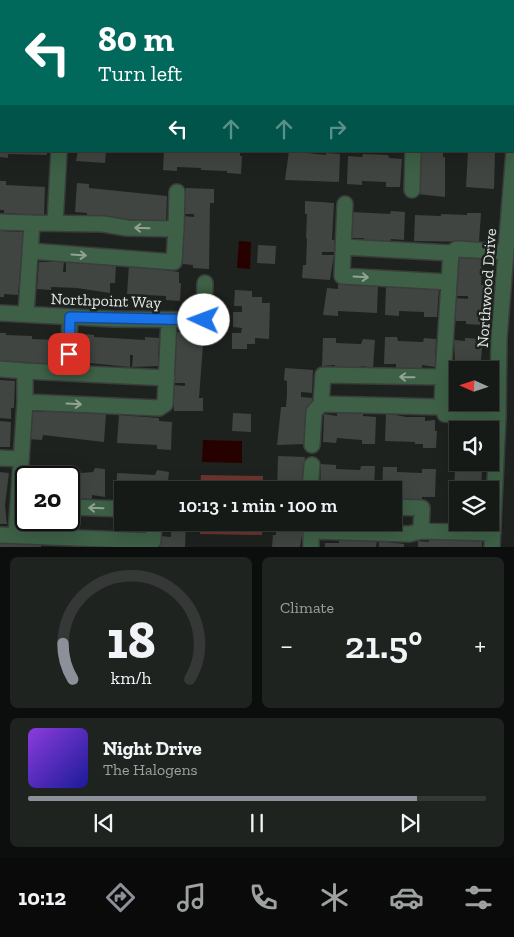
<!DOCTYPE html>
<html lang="en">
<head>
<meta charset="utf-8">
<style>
  body { margin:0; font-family:"Zilla Slab",serif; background:#1f2320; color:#f1f3f6; height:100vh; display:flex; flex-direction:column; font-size:19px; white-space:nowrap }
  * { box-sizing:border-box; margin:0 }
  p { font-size:16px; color:#9ea1a1 }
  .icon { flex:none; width:28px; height:28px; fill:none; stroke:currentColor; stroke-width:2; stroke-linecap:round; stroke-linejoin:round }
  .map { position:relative; height:547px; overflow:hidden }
  .drawer { display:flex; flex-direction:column; gap:10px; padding:10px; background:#0c0e0d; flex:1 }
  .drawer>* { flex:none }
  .hud { position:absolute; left:0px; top:0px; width:515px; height:152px; box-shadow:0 5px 20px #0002,0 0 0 1px #353836; background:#00695c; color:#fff; overflow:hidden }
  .needle { width:32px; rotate:273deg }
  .buttons { position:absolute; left:449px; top:361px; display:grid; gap:10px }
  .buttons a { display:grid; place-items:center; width:50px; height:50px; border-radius:0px; background:#161a17; box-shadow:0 5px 20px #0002,0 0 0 1px #353836; font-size:25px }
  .speed { position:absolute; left:15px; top:466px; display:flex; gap:10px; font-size:25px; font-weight:700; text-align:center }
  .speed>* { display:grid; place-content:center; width:65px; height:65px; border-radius:50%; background:#161a17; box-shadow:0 5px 20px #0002,0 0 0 1px #353836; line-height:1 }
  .speed .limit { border:2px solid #111; border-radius:8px; background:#fff; color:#111 }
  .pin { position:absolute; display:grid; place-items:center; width:42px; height:42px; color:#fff; margin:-21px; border-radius:10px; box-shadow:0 2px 8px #0006 }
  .me { position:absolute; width:55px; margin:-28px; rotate:272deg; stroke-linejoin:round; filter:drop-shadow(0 0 4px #0008) }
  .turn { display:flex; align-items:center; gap:18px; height:105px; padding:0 15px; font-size:22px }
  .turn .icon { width:65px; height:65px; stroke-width:2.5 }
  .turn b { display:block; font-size:35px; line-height:42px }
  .lanes { display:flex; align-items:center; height:48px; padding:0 15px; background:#0003; justify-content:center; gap:25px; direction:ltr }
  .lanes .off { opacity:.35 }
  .big { font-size:38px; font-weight:600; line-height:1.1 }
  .drawer .tile { flex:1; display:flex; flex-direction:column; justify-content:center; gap:8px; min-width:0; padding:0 18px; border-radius:8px; background:#1f2320 }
  .drawer .dial { align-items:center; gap:0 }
  .dial svg { height:130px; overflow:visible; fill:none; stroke:#353836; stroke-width:7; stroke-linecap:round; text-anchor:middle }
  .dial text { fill:#f1f3f6; stroke:none }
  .song { display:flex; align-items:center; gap:15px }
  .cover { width:60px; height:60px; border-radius:8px; background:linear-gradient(135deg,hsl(270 70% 55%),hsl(240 70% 35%)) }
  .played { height:5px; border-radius:2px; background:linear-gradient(90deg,#8c9099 85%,#353836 85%) }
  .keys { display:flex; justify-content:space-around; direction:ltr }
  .heat { display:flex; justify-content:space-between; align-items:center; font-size:28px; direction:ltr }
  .drawer .tiles { flex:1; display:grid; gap:10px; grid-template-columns:1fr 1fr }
  .tile:last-child { grid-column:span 2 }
  .trip { position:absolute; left:114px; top:481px; width:288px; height:50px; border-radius:0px; background:#161a17; box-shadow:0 5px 20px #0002,0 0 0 1px #353836; font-weight:600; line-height:50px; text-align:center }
  .dock { display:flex; height:80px; justify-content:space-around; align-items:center; background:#090a09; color:#9ea1a1 }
  .dock .icon { width:35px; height:35px }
  .dock .on { color:#8c9099 }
  .dock b { font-size:22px; color:#f1f3f6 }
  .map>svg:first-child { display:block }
  .green { fill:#6d342f }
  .water { fill:#270000 }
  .building { fill:#404541 }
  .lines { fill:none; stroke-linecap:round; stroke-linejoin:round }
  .minor-casing { stroke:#3a3d3b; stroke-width:18 }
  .minor { stroke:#3d6046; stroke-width:15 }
  .oneway { stroke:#90a395 }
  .route-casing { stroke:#114b97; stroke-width:12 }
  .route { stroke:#1a73e8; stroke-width:9 }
  .labels { text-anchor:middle; stroke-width:5; stroke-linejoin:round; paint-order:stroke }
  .street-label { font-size:16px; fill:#e3e6e4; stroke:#1e221f }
</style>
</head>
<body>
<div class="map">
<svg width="514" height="547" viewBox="0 0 514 547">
  <rect width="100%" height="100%" fill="#1e221f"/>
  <!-- green -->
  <path class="green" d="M 201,475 L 263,476 L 263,490 L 200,490 Z
    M 200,523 L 263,523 L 262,535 L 200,534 Z"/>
  <!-- water -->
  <path class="water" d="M 239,241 L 251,242 L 250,269 L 237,268 Z
    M 203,440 L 242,441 L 242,463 L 202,462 Z"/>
  <!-- building -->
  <path class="building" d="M 0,151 L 47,151 L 47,155 L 8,154 L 8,158 L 0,157 Z
    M 78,151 L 106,151 L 105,163 L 76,161 Z
    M 164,151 L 240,151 L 240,156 L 242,156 L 241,174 L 227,173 L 227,171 L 201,170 L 201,168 L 177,167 L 177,171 L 163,170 Z
    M 289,151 L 326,155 L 326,153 L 340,154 L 339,182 L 285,180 Z
    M 416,151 L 443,151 L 443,157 L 445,157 L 445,197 L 417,194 Z
    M 468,151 L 495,151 L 494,189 L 466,187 Z
    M 363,154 L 388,155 L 389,158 L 402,159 L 400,187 L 386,187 L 386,182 L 362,181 L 362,185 L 347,184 L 348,156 L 362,157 Z
    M 0,181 L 6,181 L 6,185 L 45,187 L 44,216 L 4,213 L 4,210 L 0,210 Z
    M 77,183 L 89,184 L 89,188 L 167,196 L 166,223 L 138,222 L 138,220 L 113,218 L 113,217 L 87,215 L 87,213 L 75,212 Z
    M 186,188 L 214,189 L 214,203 L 210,203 L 209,269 L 193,268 L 193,265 L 183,264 L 182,216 L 194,217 L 194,214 L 183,214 Z
    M 305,201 L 334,203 L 332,240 L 335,240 L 334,252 L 322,252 L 322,255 L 334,255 L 330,280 L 302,278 L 303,265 L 306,265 L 307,238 L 306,238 L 307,214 L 305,214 Z
    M 391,211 L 405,212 L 404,240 L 391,239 L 390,242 L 364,241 L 364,238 L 351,238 L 352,212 L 390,214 Z
    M 467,213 L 481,213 L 479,242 L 414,241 L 415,215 L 441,216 L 441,214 L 467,215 Z
    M 0,231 L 24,232 L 18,295 L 4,294 L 4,297 L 0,297 Z
    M 258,245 L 276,246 L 275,264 L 257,263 Z
    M 456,257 L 482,259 L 481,285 L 484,285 L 483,325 L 466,324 L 466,321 L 455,321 L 456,298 L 468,299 L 468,296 L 457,296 L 457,284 L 454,284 Z
    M 52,260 L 64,260 L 63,272 L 66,272 L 66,261 L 116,265 L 115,283 L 110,283 L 110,293 L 77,288 L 51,287 L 51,290 L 37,289 L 39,262 L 52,262 Z
    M 129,265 L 179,272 L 179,283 L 181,283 L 180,301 L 166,300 L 166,296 L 127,294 Z
    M 364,283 L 378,284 L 377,313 L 338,311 L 338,316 L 323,315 L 327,288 L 338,289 L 338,284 L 364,285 Z
    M 399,284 L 426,286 L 426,288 L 439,289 L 437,317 L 424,317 L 424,312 L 399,311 L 399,316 L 385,315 L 386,287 L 399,287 Z
    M 235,290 L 252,291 L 252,297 L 262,297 L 262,303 L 270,303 L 269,339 L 255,338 L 255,344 L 247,344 L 247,349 L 232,349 L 232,333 L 241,333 L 242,328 L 233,327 L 233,312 L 242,312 L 242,306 L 234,306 Z
    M 177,332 L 206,334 L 205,346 L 203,345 L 199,398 L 203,398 L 203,411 L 174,411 L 173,385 L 185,386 L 185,383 L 173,383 Z
    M 0,333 L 6,333 L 6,335 L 32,336 L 32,339 L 59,340 L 58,366 L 0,362 Z
    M 84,334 L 94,335 L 94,337 L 145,340 L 145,337 L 159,338 L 158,366 L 132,367 L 133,355 L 130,355 L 130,367 L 79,362 L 80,346 L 84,347 Z
    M 385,337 L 397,337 L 398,341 L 423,342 L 424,338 L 436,339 L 435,367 L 422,365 L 422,369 L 415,369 L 396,368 L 396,364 L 384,364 Z
    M 323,338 L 336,338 L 336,343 L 361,344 L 363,339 L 375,340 L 373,368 L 361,366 L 361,370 L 334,369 L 335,365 L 322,366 Z
    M 465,338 L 483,339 L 480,370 L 458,370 L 458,402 L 449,401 L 450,376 L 453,376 L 454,366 L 466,366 L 466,362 L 455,361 L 454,340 L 465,341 Z
    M 285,368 L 313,370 L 312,393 L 301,392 L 301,397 L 312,398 L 313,402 L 313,408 L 307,408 L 306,415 L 305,444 L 277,445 L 281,407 L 286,407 L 287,395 L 287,381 L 284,380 Z
    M 0,380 L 15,381 L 14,408 L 11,408 L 11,419 L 0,418 Z
    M 43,408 L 106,414 L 104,442 L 43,435 L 42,440 L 28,439 L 29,411 L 43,412 Z
    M 337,412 L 363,413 L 363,416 L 376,417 L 375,444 L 362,444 L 362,440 L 337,438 L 336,443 L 323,442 L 324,414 L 337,416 Z
    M 233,413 L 251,414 L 251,432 L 232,431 Z
    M 386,413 L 406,417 L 425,417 L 425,421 L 435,420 L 435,431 L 437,431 L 436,448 L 423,448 L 423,444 L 415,444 L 415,442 L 385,441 Z
    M 119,415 L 159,418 L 159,421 L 172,422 L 171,450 L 157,449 L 157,445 L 117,443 Z
    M 0,421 L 11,422 L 10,447 L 0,447 Z
    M 452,426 L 472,428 L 471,430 L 458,430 L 458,462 L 480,462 L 479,467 L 482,467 L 481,490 L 458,490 L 458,506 L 449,505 L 449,491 L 454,492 L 455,467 L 453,466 L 454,441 L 452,441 Z
    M 278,456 L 305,457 L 304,490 L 277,490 Z
    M 321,464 L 336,465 L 336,469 L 360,470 L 361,466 L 375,466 L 374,490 L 320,490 Z
    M 34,466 L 41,466 L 42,469 L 67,469 L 68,472 L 81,473 L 93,472 L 95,468 L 105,469 L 105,497 L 92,495 L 92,499 L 69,498 L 69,478 L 33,478 Z
    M 383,467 L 397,467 L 397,472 L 422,473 L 422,469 L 436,469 L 435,497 L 422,497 L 422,500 L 395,499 L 395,496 L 392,496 L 392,490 L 382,490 Z
    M 157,470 L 169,472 L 167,490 L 122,490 L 122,502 L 116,501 L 117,473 L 155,475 Z
    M 0,472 L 9,473 L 5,505 L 7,524 L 0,524 Z
    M 159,522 L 186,522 L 185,547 L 158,547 L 160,536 L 171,537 L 171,532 L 160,532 Z
    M 276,522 L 304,524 L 300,547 L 272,547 L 273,535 L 276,535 Z
    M 454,538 L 482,539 L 482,547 L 418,547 L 418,541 L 429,542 L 429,539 L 454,540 Z
    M 339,540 L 377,541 L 376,547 L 325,547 L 325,543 L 339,543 Z
    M 379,541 L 404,544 L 404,547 L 379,547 Z
    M 0,543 L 41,543 L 41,547 L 0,547 Z"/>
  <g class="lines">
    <defs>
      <path id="minor" d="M 330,0 L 333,1
        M 45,1 L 45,0
        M 74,1 L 74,0
        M 175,1 L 175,0
        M 205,1 L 205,0
        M 310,1 L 311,0
        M 0,124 L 1,124
        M 412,190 L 413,151
        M 345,204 L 342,276 L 448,282
        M 0,222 L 32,223
        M 55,223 L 59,151
        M 176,229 L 177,192
        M 343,247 L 451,253 L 457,249 L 506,252
        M 0,313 L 113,319 L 204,320 L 205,283
        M 26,314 L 32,223 L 103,224 L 127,228 L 176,229 L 174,262 L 30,251
        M 0,369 L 25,371
        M 68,373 L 70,317
        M 443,377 L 451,253
        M 25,402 L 159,408 L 165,404 L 169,320
        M 442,407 L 321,404 L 323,375 L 443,377 L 442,407 L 445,414 L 498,417
        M 312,445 L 314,412 L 321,404
        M 0,458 L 21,459
        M 310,490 L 312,465
        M 69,507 L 122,509
        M 392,507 L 422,508 L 421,531
        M 311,522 L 311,531 L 409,534 L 421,531 L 493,533
        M 0,535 L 153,541 L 154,522
        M 16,535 L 25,402 L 25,371 L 167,378
        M 311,547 L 311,531
        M 492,547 L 498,417 L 499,338 L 514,151"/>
    </defs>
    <!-- minor casing -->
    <use href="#minor" class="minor-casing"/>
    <!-- minor -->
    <use href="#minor" class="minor"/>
  </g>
  <!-- one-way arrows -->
  <defs><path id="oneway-shaft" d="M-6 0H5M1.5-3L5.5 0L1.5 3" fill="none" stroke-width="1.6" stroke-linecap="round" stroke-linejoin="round" transform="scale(1.25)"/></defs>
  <g class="oneway">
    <use href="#oneway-shaft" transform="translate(142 228) rotate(-178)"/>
    <use href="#oneway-shaft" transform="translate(79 255) rotate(4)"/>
    <use href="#oneway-shaft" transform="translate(361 277) rotate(3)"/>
    <use href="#oneway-shaft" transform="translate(407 377) rotate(-179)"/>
    <use href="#oneway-shaft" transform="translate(74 404) rotate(3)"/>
    <use href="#oneway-shaft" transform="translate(96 508) rotate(-178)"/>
  </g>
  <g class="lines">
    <defs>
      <path id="route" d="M 69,354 L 70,317 L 204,320"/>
    </defs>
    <!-- route casing -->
    <use href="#route" class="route-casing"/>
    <!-- route -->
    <use href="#route" class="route"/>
  </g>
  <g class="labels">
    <!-- street labels -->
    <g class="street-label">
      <text transform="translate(486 288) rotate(-86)" y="6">Northwood Drive</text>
      <text transform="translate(106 300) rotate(2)" y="6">Northpoint Way</text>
    </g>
  </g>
</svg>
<div class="buttons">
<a><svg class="needle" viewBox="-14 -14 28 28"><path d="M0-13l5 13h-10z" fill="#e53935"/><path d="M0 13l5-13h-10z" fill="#9ea1a1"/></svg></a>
<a><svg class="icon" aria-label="sound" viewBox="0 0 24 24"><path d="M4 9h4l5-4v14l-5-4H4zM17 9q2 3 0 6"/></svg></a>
<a><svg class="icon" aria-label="layers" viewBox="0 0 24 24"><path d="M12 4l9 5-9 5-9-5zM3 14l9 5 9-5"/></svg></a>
</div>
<div class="speed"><div class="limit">20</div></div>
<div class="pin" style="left:69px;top:354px;background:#d93025"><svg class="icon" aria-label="arrive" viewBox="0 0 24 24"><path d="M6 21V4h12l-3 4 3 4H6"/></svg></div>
<svg class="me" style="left:204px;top:320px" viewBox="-20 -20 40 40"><circle r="19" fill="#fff"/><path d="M0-13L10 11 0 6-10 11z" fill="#1a73e8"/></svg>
<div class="trip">10:13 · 1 min · 100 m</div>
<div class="hud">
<div class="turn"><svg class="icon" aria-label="left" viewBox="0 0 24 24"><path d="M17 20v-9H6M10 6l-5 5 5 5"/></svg><div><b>80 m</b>Turn left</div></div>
<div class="lanes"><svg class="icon" aria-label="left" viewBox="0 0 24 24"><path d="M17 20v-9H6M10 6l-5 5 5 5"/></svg><svg class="icon off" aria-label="ahead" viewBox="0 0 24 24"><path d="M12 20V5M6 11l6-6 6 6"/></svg><svg class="icon off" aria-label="ahead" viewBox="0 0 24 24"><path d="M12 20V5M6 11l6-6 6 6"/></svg><svg class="icon off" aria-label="right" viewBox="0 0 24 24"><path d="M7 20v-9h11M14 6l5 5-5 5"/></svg></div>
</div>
</div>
<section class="drawer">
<div class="tiles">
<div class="tile dial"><svg viewBox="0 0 100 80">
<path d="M14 69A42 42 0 1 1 86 69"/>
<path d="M14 69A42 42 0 0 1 8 47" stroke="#8c9099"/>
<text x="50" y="56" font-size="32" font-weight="700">18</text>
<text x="50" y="72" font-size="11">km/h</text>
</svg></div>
<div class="tile"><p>Climate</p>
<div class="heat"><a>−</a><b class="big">21.5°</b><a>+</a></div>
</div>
<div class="tile">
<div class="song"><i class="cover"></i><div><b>Night Drive</b><p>The Halogens</p></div></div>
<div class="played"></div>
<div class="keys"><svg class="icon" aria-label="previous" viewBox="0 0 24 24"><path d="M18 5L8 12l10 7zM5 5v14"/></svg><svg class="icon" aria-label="pause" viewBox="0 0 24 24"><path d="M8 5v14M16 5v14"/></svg><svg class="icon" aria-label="next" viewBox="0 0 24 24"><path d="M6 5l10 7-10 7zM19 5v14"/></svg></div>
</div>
</div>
</section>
<nav class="dock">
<b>10:12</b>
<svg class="icon on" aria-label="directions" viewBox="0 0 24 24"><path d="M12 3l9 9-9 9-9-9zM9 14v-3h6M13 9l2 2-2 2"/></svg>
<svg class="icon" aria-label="music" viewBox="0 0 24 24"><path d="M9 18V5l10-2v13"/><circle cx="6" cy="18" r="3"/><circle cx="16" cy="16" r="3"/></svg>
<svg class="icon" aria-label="phone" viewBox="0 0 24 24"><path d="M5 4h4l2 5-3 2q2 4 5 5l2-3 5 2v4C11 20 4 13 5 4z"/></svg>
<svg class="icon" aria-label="climate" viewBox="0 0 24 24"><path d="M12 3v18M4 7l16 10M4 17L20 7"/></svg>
<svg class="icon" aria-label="car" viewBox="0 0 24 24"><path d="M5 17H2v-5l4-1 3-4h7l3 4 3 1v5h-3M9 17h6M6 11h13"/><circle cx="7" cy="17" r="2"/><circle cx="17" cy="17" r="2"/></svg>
<svg class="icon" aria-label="filters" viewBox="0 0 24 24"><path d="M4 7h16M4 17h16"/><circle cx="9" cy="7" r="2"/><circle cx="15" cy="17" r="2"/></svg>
</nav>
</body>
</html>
